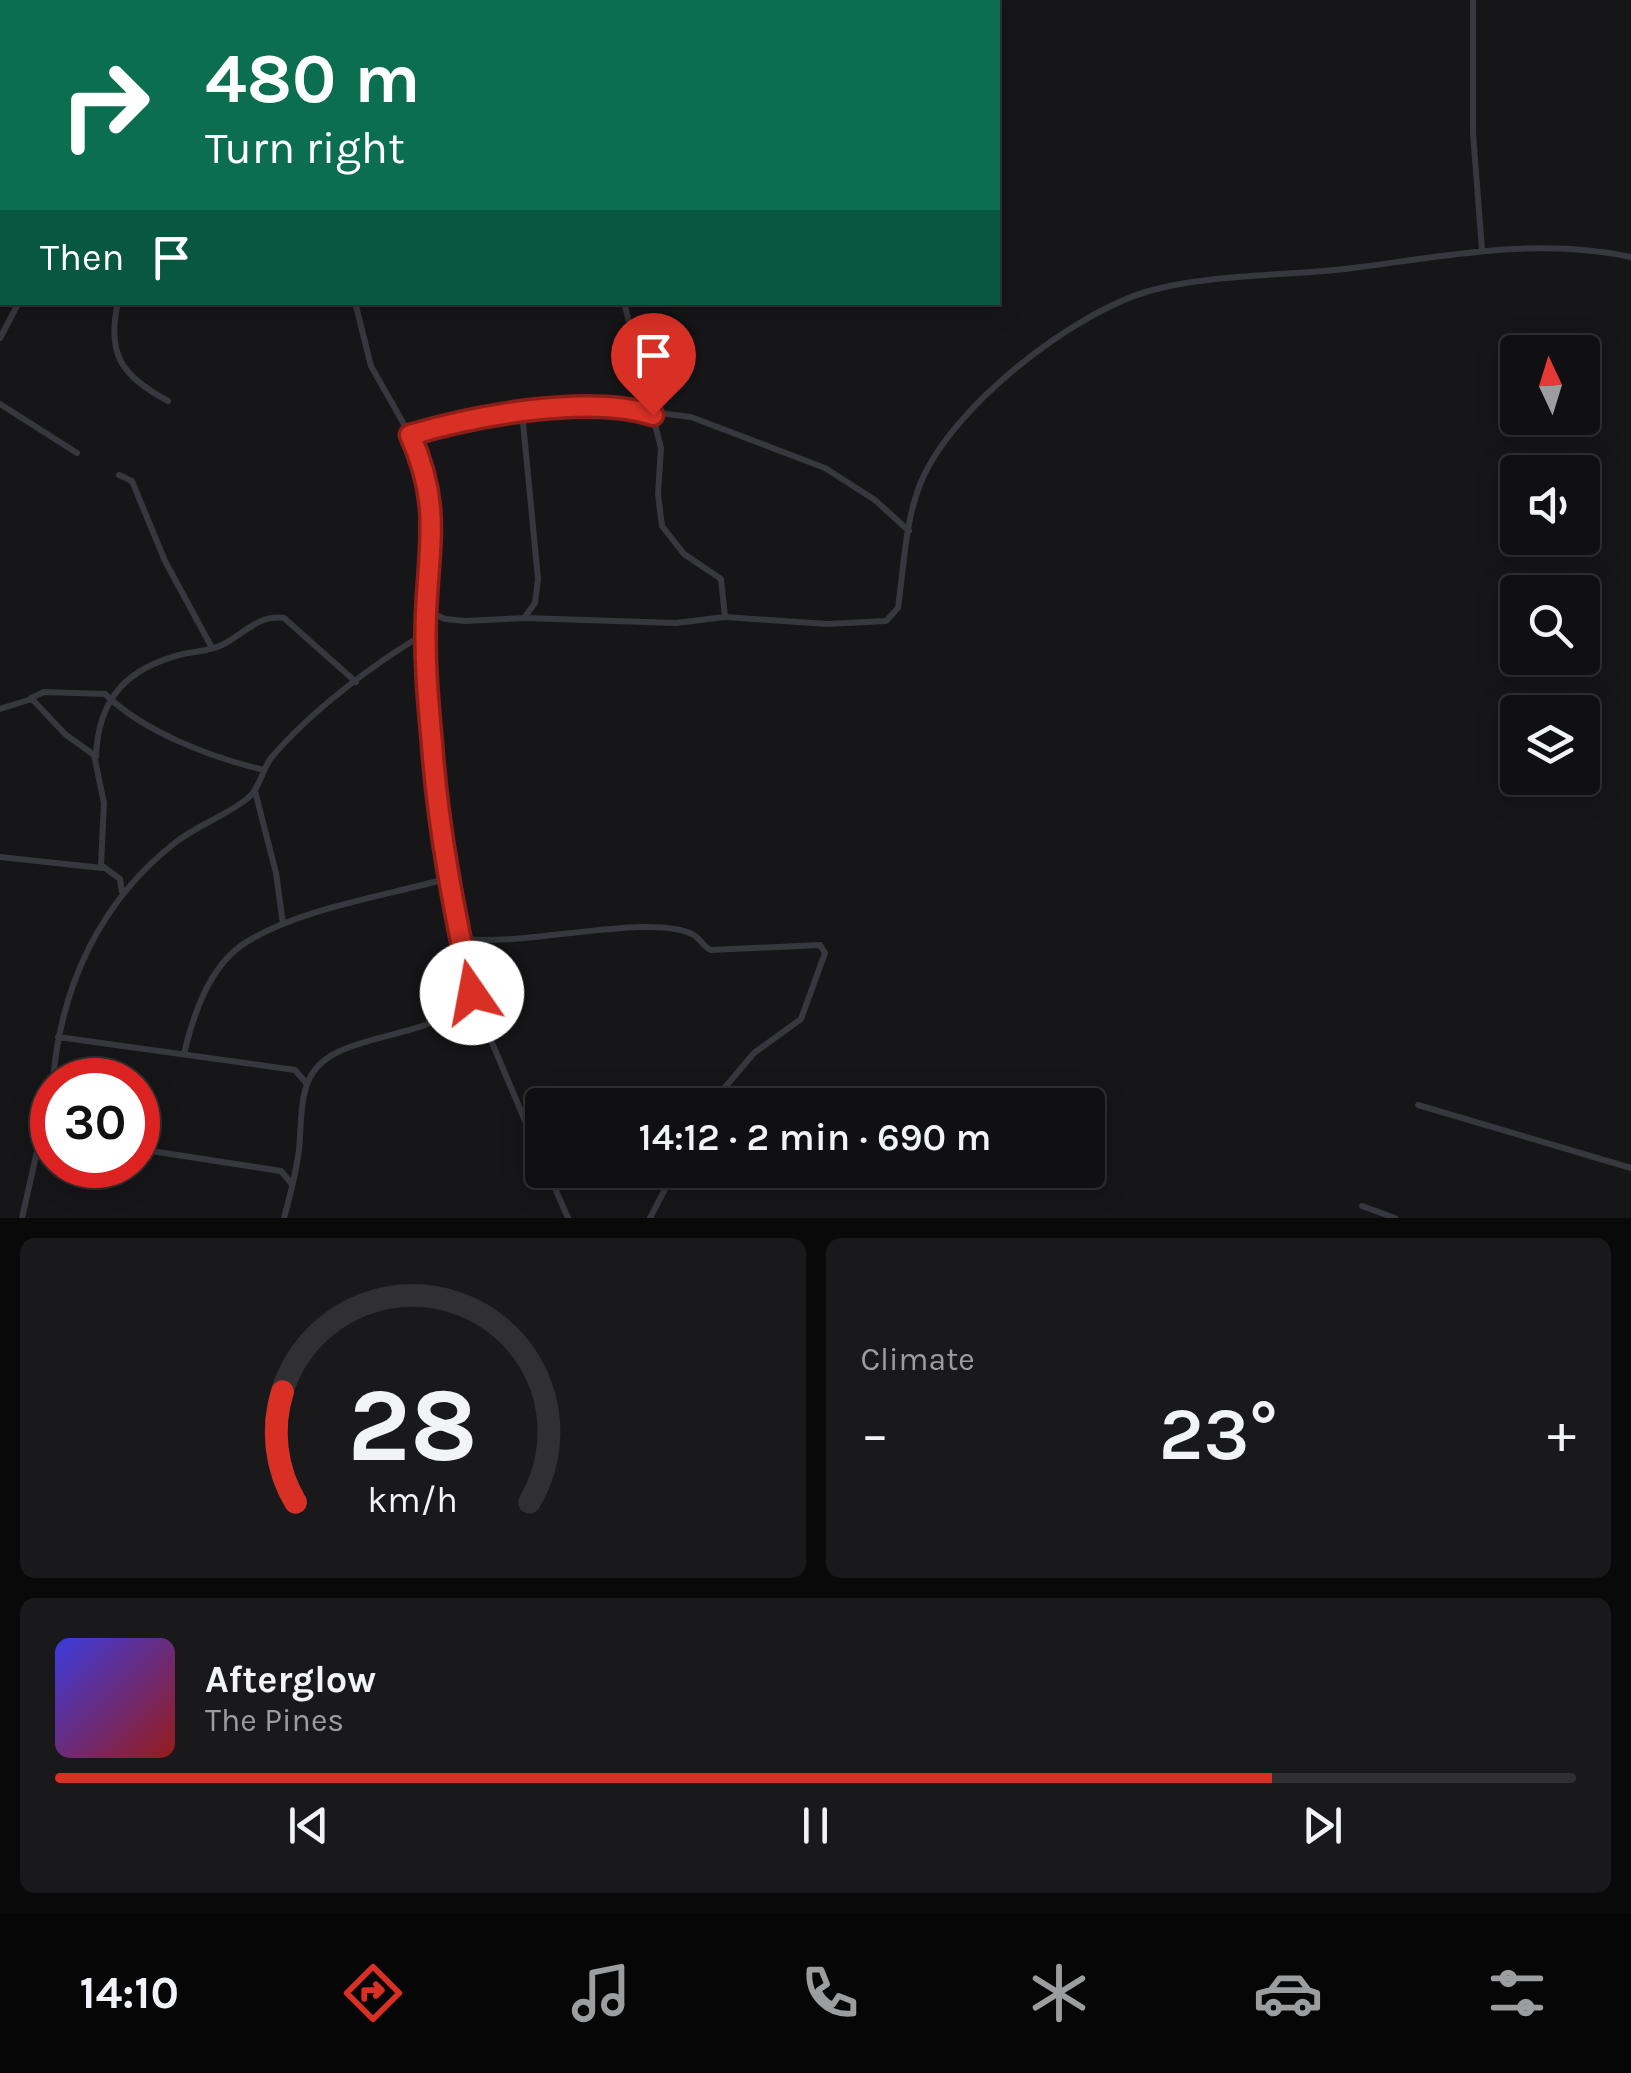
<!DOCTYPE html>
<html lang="en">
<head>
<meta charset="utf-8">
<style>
  body { margin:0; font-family:Karla,sans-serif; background:#19191b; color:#f1f3f6; height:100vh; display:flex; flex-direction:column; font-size:38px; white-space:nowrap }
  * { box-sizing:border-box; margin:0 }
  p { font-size:32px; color:#9c9d9f }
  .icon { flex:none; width:55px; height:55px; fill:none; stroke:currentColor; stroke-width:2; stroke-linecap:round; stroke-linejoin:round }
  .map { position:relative; height:1218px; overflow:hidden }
  .panel { display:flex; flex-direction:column; gap:20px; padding:20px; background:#09090a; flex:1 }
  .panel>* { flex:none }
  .guide { position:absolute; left:0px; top:0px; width:1000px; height:305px; box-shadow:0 5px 25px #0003,0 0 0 2px #303032; background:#0b6e4f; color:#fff; overflow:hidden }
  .needle { width:65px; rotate:356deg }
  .tools { position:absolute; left:1500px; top:335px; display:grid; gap:20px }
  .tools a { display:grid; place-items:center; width:100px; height:100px; border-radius:10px; background:#101012; box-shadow:0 5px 25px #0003,0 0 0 2px #303032; font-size:50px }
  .speed { position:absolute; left:30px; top:1058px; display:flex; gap:20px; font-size:50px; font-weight:700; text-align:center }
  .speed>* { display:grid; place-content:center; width:130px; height:130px; border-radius:50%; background:#101012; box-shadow:0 5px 25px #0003,0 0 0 2px #303032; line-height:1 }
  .speed .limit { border:15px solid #d22; background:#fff; color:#111 }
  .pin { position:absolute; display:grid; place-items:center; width:85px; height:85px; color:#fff; margin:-102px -42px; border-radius:50% 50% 50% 0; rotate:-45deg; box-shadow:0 0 10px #0007 }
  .pin .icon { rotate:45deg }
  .me { position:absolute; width:110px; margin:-55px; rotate:348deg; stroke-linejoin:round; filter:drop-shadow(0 0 8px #0008) }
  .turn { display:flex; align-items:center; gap:35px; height:210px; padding:0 40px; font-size:45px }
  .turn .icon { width:130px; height:130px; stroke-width:2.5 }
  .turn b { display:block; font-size:70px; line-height:85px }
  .then { display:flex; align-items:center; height:95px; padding:0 40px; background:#0003; gap:20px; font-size:38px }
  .big { font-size:75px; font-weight:600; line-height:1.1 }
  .panel .card { flex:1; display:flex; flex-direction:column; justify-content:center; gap:15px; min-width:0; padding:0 35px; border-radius:15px; background:#19191b }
  .panel .dial { align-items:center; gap:0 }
  .dial svg { height:260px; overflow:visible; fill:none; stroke:#303032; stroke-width:7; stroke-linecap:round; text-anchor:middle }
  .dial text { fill:#f1f3f6; stroke:none }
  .song { display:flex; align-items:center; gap:30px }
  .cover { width:120px; height:120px; border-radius:15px; background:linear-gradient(135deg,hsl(240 70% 55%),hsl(0 70% 35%)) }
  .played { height:10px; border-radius:5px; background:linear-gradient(90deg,#d93025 80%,#303032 80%) }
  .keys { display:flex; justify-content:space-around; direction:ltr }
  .heat { display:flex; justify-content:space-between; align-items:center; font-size:55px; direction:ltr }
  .panel .tiles { flex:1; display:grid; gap:20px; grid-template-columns:1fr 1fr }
  .card:last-child { grid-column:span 2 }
  .trip { position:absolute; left:525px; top:1088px; width:580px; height:100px; border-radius:10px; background:#101012; box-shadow:0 5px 25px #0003,0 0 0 2px #303032; font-weight:600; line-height:100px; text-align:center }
  .menu { display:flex; height:160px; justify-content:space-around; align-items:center; background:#060607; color:#9c9d9f }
  .menu .icon { width:70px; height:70px }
  .menu .active { color:#d93025 }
  .menu b { font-size:45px; color:#f1f3f6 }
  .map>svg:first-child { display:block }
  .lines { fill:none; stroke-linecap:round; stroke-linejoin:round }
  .street { stroke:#37383d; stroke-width:6 }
  .route-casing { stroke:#8d1f18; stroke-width:25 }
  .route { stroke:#d93025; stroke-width:18 }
</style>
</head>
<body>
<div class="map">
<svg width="1631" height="1218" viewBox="0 0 1631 1218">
  <rect width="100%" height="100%" fill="#161618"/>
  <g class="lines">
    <!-- street -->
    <path class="street" d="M 161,0 L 163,2
      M 299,0 L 301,2
      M 383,0 L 383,2
      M 456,0 L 457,2
      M 537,0 L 537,2
      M 724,0 L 727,2
      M 1473,0 L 1473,133 L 1482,250
      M 238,2 L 244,0
      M 0,49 L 2,49
      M 0,207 L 2,206
      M 0,221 L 2,221
      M 118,302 C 106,355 122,376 168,401
      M 355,302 L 371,366 L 410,435 L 430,484 L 432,557 L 426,633 L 432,745 L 449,878 L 471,993 L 542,1161
      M 624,302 L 661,448 L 658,494 L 662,526 L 684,554 L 721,579 L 725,617
      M 0,338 L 19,302
      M 0,404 L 77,453
      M 522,412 L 538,579 L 535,603 L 524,618
      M 410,435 L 458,421 L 522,412 L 626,409 L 691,417 L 825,468 L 875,500 L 909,531
      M 119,475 L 132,481 L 165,561 L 212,648
      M 426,610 L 445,619 L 465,621 L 524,618 L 676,623 L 725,617 L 827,624 L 886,621 L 898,608 C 904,566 905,521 921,482 C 952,407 1072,313 1149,291 C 1208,274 1290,276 1353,268 C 1446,256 1538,237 1631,257
      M 31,698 L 44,692 L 105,694 C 144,732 210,757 264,770
      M 0,709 L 32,699 L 65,734 L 94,755 L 104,803 L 101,865 L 120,879 L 122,892
      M 96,757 C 98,698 127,668 183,654 C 196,651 210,651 222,645 C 243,635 258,614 284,618 L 356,682
      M 255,791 L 276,873 L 283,924
      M 0,857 L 102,868
      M 460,938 C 519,949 652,911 694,935 C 701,940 704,947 711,950 L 820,945 L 825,953 L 801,1019 L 754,1053 L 710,1105
      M 58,1037 L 295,1070 L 307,1084
      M 184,1054 C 193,1016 208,969 242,945 C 295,909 386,896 449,878
      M 53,1080 C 61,986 100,901 176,842 C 198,825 227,815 248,798 C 260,788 262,770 271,758 C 310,712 374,663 426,633
      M 1418,1105 L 1631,1168
      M 138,1149 L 281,1171 L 292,1184
      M 547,1170 L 568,1218
      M 1362,1206 L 1395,1218
      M 22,1218 L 52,1085
      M 284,1218 C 290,1196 296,1173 299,1150 C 301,1129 300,1101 308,1082 C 330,1026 438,1046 471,993
      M 650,1218 L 675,1170"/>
  </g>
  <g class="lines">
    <defs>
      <path id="route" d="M 472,993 C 454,911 438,828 432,744 C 428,701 424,657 426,614 C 429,542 441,504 410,435 C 474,416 588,394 653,415"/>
    </defs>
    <!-- route casing -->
    <use href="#route" class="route-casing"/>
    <!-- route -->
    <use href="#route" class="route"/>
  </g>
</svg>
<div class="tools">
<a><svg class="needle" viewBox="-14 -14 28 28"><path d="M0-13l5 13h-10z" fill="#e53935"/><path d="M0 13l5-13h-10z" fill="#9c9d9f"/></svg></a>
<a><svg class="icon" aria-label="sound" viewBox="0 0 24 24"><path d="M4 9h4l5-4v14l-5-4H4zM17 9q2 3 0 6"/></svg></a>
<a><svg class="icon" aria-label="search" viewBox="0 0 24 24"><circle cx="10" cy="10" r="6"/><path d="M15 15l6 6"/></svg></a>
<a><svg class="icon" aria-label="layers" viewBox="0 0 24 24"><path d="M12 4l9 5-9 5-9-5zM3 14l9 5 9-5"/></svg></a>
</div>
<div class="speed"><div class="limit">30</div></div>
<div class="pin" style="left:653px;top:415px;background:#d93025"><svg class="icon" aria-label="arrive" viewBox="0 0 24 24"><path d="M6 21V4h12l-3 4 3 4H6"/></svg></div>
<svg class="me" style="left:472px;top:993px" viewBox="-20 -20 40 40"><circle r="19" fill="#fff"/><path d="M0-13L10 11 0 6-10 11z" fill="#d93025"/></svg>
<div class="trip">14:12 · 2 min · 690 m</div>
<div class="guide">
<div class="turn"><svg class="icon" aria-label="right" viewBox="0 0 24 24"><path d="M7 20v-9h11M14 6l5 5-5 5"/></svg><div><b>480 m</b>Turn right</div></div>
<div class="then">Then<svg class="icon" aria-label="arrive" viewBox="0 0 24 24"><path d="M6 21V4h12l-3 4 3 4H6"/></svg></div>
</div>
</div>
<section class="panel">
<div class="tiles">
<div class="card dial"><svg viewBox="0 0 100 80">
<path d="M14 69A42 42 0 1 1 86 69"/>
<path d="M14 69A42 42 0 0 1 10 35" stroke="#d93025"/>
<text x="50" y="56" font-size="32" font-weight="700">28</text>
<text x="50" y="72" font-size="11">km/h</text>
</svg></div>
<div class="card"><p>Climate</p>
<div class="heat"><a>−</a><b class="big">23°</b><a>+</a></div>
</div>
<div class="card">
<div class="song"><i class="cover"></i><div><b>Afterglow</b><p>The Pines</p></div></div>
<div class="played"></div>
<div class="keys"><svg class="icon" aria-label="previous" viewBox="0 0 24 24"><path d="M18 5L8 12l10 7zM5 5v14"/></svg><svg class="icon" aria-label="pause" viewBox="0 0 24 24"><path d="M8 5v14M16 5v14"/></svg><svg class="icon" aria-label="next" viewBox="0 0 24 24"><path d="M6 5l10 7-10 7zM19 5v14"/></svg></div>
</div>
</div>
</section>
<nav class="menu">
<b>14:10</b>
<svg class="icon active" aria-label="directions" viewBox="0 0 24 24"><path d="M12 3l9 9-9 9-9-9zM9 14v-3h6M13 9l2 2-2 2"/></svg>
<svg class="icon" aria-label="music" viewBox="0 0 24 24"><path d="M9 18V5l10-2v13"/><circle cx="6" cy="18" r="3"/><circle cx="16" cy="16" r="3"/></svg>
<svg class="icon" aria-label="phone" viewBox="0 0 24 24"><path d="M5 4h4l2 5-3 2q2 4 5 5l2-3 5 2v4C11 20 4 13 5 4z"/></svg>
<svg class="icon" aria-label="climate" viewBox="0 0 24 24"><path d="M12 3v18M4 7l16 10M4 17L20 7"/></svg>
<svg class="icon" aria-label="car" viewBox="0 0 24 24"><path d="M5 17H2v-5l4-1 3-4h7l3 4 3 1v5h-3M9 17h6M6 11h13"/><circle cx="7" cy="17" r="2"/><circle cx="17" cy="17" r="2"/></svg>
<svg class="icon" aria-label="filters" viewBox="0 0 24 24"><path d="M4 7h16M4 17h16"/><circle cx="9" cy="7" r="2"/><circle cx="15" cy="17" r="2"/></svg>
</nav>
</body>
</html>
